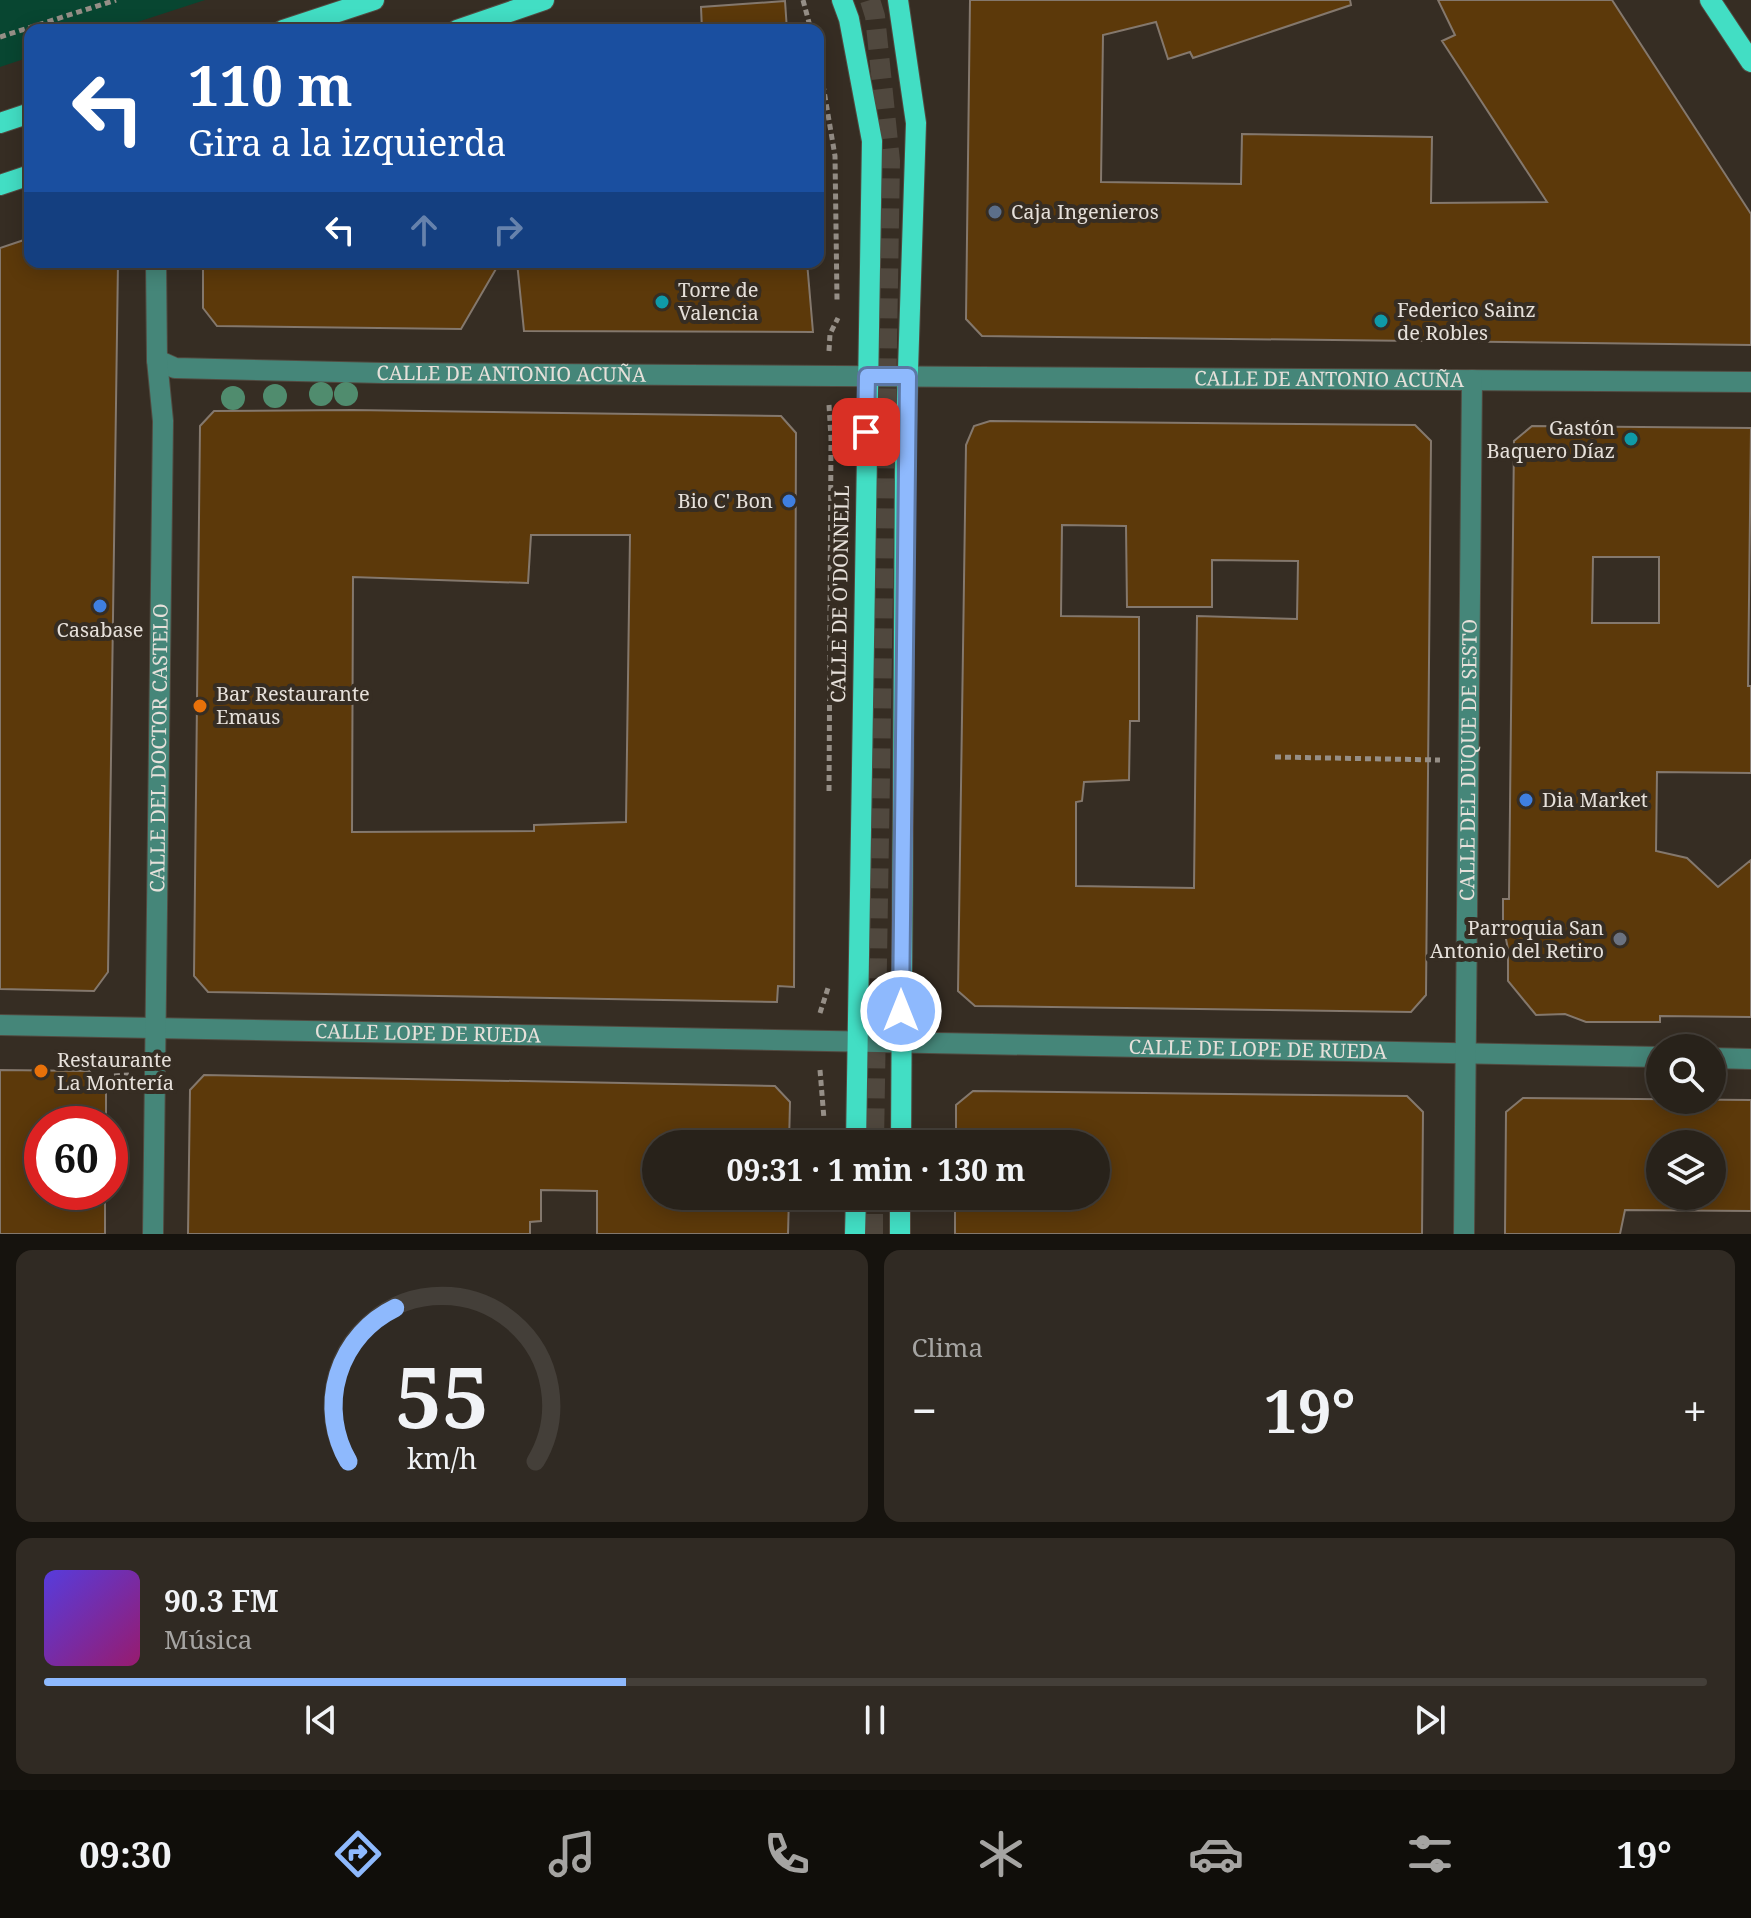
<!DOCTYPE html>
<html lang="es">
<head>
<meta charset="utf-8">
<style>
  body { margin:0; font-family:"Noto Serif",serif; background:#302a23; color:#f1f3f6; height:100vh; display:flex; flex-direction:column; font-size:30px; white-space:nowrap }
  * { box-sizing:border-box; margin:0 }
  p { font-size:26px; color:#a5a4a2 }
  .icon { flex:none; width:44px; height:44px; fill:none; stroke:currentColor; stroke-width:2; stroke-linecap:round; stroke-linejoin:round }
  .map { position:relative; height:1234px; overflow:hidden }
  .drawer { display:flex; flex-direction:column; gap:16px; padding:16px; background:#16130e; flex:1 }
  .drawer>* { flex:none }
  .banner { position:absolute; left:24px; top:24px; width:800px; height:244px; border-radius:16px; box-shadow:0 4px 20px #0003,0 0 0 2px #443f39; background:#1a4fa0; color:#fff; overflow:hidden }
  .controls { position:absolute; left:1646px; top:1034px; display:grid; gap:16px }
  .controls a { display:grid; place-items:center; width:80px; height:80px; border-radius:50%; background:#28221a; box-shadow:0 4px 20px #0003,0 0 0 2px #443f39; font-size:40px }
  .speed { position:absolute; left:24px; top:1106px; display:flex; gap:16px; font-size:40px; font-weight:700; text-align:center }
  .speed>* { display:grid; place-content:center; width:104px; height:104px; border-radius:50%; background:#28221a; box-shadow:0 4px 20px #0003,0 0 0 2px #443f39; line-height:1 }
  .speed .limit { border:12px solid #d22; background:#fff; color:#111 }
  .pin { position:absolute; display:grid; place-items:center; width:68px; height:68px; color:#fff; margin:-34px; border-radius:16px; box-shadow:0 4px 12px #0006 }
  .me { position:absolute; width:88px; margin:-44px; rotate:0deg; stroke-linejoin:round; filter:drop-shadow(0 0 6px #0008) }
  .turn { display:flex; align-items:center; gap:28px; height:168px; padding:0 32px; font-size:36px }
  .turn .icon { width:104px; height:104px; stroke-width:2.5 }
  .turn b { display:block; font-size:56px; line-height:68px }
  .lanes { display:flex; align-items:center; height:76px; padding:0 32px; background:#0003; justify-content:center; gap:40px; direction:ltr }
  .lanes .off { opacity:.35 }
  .big { font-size:60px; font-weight:700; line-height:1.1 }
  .drawer .tile { flex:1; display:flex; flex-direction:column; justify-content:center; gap:12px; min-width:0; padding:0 28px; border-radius:16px; background:#302a23 }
  .drawer .dial { align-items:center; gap:0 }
  .dial svg { height:208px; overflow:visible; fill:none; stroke:#443f39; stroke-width:7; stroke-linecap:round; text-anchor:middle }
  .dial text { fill:#f1f3f6; stroke:none }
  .song { display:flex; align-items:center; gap:24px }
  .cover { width:96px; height:96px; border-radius:12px; background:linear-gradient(135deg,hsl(250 70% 55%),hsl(320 70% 35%)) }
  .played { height:8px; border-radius:4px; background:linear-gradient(90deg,#8eb9fd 35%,#443f39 35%) }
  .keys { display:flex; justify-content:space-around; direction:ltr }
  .heat { display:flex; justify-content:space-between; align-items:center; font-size:44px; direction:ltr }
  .drawer .tiles { flex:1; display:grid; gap:16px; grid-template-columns:1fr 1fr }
  .tile:last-child { grid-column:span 2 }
  .trip { position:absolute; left:642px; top:1130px; width:468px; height:80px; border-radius:40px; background:#28221a; box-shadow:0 4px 20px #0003,0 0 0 2px #443f39; font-weight:700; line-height:80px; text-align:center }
  .tabs { display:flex; height:128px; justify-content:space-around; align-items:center; background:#100e0a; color:#a5a4a2 }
  .tabs .icon { width:56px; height:56px }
  .tabs .current { color:#8eb9fd }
  .tabs b { font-size:36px; color:#f1f3f6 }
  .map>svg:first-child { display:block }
  .green { fill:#084631 }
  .building { fill:#5c390a; stroke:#84786d; stroke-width:2; fill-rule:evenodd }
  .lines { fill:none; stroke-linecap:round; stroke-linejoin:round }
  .major-tunnel { stroke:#50483e; stroke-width:20; stroke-dasharray:20 10; stroke-linecap:butt }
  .minor-casing { stroke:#524a40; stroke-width:22 }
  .major-casing { stroke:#524a40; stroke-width:22 }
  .path { stroke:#968f87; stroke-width:5; stroke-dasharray:6 4; stroke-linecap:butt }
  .minor { stroke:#458679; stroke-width:20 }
  .major { stroke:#42dec4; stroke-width:20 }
  .tree { fill:#508c6e }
  .route-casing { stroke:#5c78a4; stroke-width:20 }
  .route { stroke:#8eb9fd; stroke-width:14 }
  .service-dot { fill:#5c6f8a; stroke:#362d23; stroke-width:3 }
  .culture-dot { fill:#0f9aa8; stroke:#362d23; stroke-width:3 }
  .shop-dot { fill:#3f7fe0; stroke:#362d23; stroke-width:3 }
  .food-dot { fill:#e8710a; stroke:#362d23; stroke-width:3 }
  .worship-dot { fill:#6b7280; stroke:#362d23; stroke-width:3 }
  .labels { text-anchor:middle; stroke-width:8; stroke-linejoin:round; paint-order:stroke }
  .poi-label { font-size:20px; fill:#e6e0da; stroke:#362d23; text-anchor:start }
  .street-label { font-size:20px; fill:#e6e0da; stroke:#362d23 }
</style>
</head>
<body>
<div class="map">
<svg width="1751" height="1234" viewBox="0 0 1751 1234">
  <rect width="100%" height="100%" fill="#362d23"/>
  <!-- green -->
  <path class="green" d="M 0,0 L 205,0 L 113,30 L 30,30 L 30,57 L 0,67 Z"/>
  <!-- building -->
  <path class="building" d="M 970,0 L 1350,0 L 1351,5 L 1193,58 L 1190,52 L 1168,59 L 1156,22 L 1103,35 L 1101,182 L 1241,184 L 1242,134 L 1432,137 L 1431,203 L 1547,202 L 1442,41 L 1455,35 L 1438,0 L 1612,0 L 1751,214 L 1751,345 L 982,336 L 966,319 Z
    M 785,1 L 787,30 L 702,30 L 701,7 Z
    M 30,238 L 30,262 L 118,262 L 108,972 L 94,991 L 0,989 L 0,248 Z
    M 203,262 L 500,262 L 461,329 L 217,326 L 203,308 Z
    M 517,262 L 807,262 L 813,332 L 524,331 Z
    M 353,410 L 781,416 L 796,433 L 794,987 L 778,986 L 777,1002 L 208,992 L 194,976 L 200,426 L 214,411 ZM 531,535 L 630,535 L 626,822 L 534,825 L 534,831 L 352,832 L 353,577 L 528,583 Z
    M 990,421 L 1415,425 L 1431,441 L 1426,995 L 1411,1012 L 975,1006 L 958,991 L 966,445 L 974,426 ZM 1062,525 L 1126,526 L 1127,607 L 1212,607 L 1212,560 L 1298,561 L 1297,619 L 1197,616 L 1194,888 L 1076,886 L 1076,802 L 1082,801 L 1084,782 L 1129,780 L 1130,721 L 1139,721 L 1139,617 L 1061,616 Z
    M 1532,426 L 1751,428 L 1748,686 L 1751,686 L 1751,773 L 1657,772 L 1656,851 L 1687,858 L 1718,887 L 1751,860 L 1751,1017 L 1660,1016 L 1660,1022 L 1586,1022 L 1565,1014 L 1536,1015 L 1508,981 L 1508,949 L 1503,924 L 1503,899 L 1509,899 L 1514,441 ZM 1593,557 L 1659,557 L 1659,623 L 1592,623 Z
    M 0,1070 L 89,1071 L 106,1089 L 106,1124 L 42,1124 L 42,1192 L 105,1192 L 105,1234 L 0,1234 Z
    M 204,1075 L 775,1086 L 790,1102 L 789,1144 L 656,1144 L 656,1196 L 789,1196 L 788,1234 L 597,1234 L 597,1191 L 541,1190 L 541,1221 L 530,1222 L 530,1234 L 188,1234 L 190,1090 Z
    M 973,1091 L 1407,1096 L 1423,1112 L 1422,1234 L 955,1234 L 955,1196 L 1096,1196 L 1096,1144 L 956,1144 L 956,1105 Z
    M 1523,1098 L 1751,1100 L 1751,1211 L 1625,1210 L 1620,1234 L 1505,1234 L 1506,1112 ZM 1660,1144 L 1712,1144 L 1712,1196 L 1660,1196 Z"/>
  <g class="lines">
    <!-- major-tunnel -->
    <path class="major-tunnel" d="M 870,0 L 875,16 L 890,161 L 874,1144
      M 873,1234 L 873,1196"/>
    <defs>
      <g id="minor">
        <path id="s1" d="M 157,360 L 175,368 L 383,373 L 1751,382"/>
        <path id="s2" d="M 0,1025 L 1660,1057"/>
        <path d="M 1712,1058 L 1751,1059"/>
        <path id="s3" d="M 153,1234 L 163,421 L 157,360 L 156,262"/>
        <path id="s4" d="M 1464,1234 L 1472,380"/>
      </g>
      <path id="major" d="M 842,0 L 849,19 L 872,141 L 856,1144
        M 898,0 L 916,123 L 905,463 L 901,1144
        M 1710,0 L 1751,62
        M 283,30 L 374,0
        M 457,30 L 544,0
        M 0,123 L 30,113
        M 0,185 L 30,175
        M 855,1234 L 856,1196
        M 900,1234 L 900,1196"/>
    </defs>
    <!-- minor casing -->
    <use href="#minor" class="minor-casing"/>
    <!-- major casing -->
    <use href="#major" class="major-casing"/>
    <!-- path -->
    <path class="path" d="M 803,0 L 811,30
      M 0,37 L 116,0
      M 818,55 L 835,156 L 837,300
      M 829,351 L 830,334 L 838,318
      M 829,405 L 831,438 L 829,794
      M 1275,757 L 1440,760
      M 820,1013 L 828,988
      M 820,1070 L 824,1119
      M 114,1076 L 129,1075"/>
    <!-- minor -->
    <use href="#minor" class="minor"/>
    <!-- major -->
    <use href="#major" class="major"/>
  </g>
  <!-- trees -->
  <g class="tree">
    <circle cx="321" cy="394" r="12"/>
    <circle cx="346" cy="394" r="12"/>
    <circle cx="275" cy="396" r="12"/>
    <circle cx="233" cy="398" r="12"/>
  </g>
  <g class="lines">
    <defs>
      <path id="route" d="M 866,432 L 867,376 L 908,376 L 901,1011"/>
    </defs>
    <!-- route casing -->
    <use href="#route" class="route-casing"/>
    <!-- route -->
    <use href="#route" class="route"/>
  </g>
  <!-- markers -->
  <circle class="service-dot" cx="995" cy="212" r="8"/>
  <g class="culture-dot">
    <circle cx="662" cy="302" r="8"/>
    <circle cx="1381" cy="321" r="8"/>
    <circle cx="1631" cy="439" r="8"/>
  </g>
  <g class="shop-dot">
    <circle cx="789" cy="501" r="8"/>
    <circle cx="100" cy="606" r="8"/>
    <circle cx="1526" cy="800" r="8"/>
  </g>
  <g class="food-dot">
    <circle cx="200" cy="706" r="8"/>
    <circle cx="41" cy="1071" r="8"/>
  </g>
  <circle class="worship-dot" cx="1620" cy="939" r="8"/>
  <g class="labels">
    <!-- poi labels -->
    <g class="poi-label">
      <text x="1011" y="219">Caja Ingenieros</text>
      <text x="678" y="297">Torre de<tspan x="678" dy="23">Valencia</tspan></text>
      <text x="1397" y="317">Federico Sainz<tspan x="1397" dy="23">de Robles</tspan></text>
      <text x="1615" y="435" text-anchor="end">Gastón<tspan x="1615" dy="23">Baquero Díaz</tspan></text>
      <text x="773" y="508" text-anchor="end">Bio C' Bon</text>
      <text x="100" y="637" text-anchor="middle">Casabase</text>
      <text x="216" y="701">Bar Restaurante<tspan x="216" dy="23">Emaus</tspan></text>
      <text x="1542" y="807">Dia Market</text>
      <text x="1604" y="935" text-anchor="end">Parroquia San<tspan x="1604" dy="23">Antonio del Retiro</tspan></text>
      <text x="57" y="1067">Restaurante<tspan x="57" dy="23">La Montería</tspan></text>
    </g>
    <!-- street labels -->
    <g class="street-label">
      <text dy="7" stroke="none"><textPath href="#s1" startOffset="356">CALLE DE ANTONIO ACUÑA</textPath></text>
      <text dy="7" stroke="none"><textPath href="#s1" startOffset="1174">CALLE DE ANTONIO ACUÑA</textPath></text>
      <text transform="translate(840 594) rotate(-89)" y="7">CALLE DE O'DONNELL</text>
      <text dy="7" stroke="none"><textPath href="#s3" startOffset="486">CALLE DEL DOCTOR CASTELO</textPath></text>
      <text dy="7" stroke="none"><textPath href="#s4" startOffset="474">CALLE DEL DUQUE DE SESTO</textPath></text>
      <text dy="7" stroke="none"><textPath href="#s2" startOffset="428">CALLE LOPE DE RUEDA</textPath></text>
      <text dy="7" stroke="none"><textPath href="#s2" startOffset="1258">CALLE DE LOPE DE RUEDA</textPath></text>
    </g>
  </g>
</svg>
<div class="controls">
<a><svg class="icon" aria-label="search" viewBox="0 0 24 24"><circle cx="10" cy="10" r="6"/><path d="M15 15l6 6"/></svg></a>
<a><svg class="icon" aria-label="layers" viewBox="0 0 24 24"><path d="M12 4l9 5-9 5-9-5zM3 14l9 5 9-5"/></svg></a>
</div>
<div class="speed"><div class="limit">60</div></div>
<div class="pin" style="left:866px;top:432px;background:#d93025"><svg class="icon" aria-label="arrive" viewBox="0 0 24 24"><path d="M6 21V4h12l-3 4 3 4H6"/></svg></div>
<svg class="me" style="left:901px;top:1011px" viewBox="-20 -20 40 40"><circle r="17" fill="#8eb9fd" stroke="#fff" stroke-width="3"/><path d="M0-11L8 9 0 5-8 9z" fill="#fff"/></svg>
<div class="trip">09:31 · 1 min · 130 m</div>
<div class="banner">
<div class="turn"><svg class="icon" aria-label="left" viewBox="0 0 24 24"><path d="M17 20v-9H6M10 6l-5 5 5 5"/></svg><div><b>110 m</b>Gira a la izquierda</div></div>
<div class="lanes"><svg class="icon" aria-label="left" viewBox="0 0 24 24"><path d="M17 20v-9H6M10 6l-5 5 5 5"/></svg><svg class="icon off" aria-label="ahead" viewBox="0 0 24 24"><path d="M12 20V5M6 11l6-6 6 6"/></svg><svg class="icon off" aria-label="right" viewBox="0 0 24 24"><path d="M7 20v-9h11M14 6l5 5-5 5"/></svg></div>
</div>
</div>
<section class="drawer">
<div class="tiles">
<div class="tile dial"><svg viewBox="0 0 100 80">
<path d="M14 69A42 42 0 1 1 86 69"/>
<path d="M14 69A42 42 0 0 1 32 10" stroke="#8eb9fd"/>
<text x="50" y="56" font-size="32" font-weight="700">55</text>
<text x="50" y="72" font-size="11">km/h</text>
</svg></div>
<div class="tile"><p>Clima</p>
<div class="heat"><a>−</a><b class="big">19°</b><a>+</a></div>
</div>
<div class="tile">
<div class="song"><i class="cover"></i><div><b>90.3 FM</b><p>Música</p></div></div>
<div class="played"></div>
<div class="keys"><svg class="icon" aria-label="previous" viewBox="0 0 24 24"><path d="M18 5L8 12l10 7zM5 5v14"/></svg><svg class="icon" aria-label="pause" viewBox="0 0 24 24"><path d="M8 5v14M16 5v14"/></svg><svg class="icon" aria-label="next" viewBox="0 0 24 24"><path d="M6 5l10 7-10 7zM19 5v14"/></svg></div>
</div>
</div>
</section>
<nav class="tabs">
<b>09:30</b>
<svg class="icon current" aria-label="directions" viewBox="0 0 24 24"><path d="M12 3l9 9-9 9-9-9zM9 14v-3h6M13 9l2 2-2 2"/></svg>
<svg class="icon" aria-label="music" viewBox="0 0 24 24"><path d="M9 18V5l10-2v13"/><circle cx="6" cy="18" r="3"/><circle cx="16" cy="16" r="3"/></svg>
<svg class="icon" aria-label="phone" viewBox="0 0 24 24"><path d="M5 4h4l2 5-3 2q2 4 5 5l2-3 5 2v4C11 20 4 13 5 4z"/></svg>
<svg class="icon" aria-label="climate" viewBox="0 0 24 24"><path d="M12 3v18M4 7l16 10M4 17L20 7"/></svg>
<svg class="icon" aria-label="car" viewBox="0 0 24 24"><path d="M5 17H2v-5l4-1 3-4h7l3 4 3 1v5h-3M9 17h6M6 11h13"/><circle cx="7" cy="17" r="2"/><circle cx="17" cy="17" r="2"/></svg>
<svg class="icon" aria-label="filters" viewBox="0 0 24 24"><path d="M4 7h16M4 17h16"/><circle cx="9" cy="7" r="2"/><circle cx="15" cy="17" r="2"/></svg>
<b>19°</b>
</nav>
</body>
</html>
